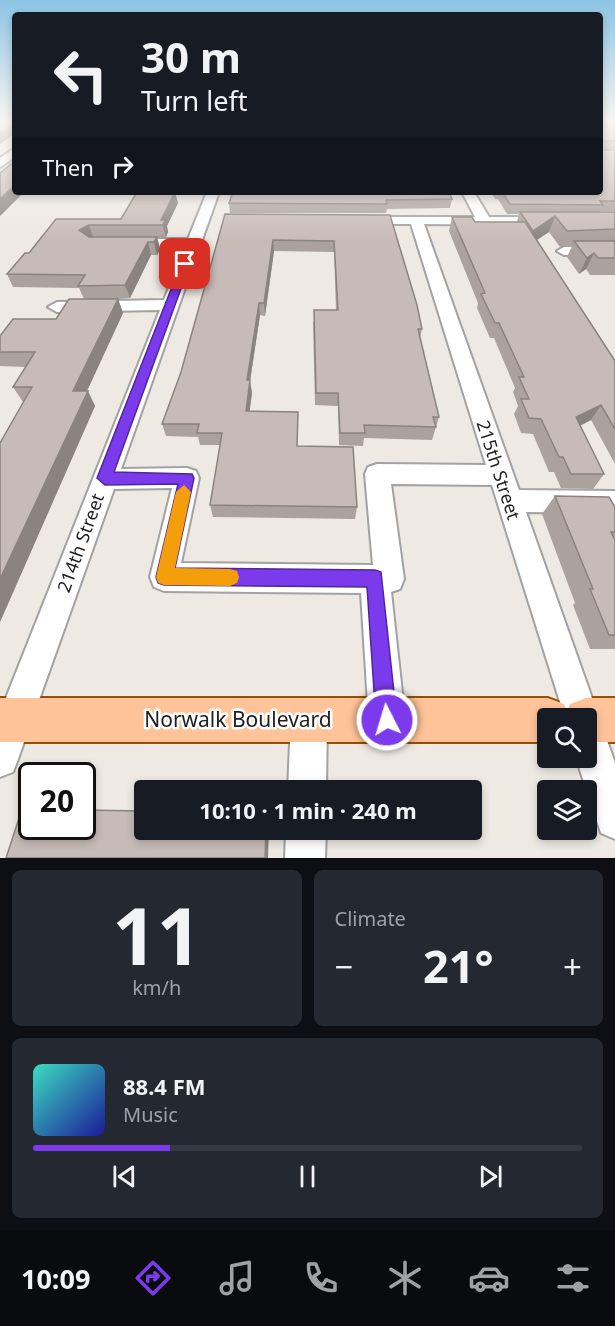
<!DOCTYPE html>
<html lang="en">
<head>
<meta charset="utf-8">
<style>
  body { margin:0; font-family:"Noto Sans",sans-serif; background:#242831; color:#f1f3f6; height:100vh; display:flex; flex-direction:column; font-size:22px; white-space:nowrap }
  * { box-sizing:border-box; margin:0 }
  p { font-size:20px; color:#9ea1a6 }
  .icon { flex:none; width:33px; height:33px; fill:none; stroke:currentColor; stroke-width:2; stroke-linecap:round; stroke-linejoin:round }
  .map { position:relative; height:858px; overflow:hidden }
  .panel { display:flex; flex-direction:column; gap:12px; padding:12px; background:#0d0f14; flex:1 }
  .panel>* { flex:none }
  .banner { position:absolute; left:12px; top:12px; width:591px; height:183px; border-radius:6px; box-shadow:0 3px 9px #0003; background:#171b24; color:#f1f3f6; overflow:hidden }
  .buttons { position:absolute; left:537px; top:708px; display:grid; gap:12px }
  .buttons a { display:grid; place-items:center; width:60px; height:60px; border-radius:6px; background:#171b24; box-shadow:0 3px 9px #0003; font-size:30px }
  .speed { position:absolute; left:18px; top:762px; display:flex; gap:12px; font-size:30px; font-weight:700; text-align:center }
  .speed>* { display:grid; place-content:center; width:78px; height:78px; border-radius:50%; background:#171b24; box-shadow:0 3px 9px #0003; line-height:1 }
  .speed .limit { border:3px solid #111; border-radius:9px; background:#fff; color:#111 }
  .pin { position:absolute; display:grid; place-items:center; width:51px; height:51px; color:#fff; margin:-26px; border-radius:12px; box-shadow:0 3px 9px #0006 }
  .me { position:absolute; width:66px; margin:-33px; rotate:355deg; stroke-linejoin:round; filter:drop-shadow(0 0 4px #0008) }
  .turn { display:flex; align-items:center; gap:21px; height:126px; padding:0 30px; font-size:27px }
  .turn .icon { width:78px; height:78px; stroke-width:2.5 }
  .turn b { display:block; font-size:42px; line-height:51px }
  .then { display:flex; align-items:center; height:57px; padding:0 30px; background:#0003; gap:12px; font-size:22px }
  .big { font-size:45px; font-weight:700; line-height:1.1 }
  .panel .widget { flex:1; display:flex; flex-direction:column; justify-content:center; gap:9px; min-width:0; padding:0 21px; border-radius:9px; background:#242831 }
  .panel .dial { align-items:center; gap:0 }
  .dial b { font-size:78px; line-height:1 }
  .song { display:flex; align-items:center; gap:18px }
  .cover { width:72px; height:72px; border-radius:9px; background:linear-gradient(135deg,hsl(170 70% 55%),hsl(240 70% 35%)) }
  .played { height:6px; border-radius:3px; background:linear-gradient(90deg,#7c3aed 25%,#363941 25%) }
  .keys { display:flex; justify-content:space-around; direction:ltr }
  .heat { display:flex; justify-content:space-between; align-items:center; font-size:33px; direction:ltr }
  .panel .tiles { flex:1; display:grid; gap:12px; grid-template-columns:1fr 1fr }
  .widget:last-child { grid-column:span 2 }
  .trip { position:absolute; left:134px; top:780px; width:348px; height:60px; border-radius:6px; background:#171b24; box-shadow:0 3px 9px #0003; font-weight:700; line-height:60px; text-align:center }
  .dock { display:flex; height:96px; justify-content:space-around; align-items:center; background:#090b0e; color:#9ea1a6 }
  .dock .icon { width:42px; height:42px }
  .dock .selected { color:#7c3aed }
  .dock b { font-size:27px; color:#f1f3f6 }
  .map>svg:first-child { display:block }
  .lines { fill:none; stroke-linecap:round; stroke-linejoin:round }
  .minor-casing { stroke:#a2a2a2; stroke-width:4 }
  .major-casing { stroke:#984e00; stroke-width:4 }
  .minor { fill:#fff; fill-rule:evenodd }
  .major { fill:#ffc399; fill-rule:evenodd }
  .wall { fill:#aba19d }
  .shaded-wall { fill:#8b8380 }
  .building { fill:#c7bbb7; stroke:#8b8380; stroke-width:1.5 }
  .route { fill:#7c3aed; stroke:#51269a; stroke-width:1.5 }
  .slow { fill:#f59e0b }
  .labels { text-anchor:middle; stroke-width:5; stroke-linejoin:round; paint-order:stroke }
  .street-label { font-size:18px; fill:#1e1e1e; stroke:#fff }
  .near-street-label { font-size:21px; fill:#1e1e1e; stroke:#fff }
</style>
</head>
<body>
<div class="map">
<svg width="615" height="858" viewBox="0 0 615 858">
  <rect width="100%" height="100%" fill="#efe9e3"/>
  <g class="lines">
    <defs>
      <path id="minor" d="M 15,148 L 15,157 L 0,167 L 0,158 Z
        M 207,192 L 219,192 L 121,469 L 187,468 L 196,471 L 199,478 L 181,563 L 373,565 L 365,474 L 368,467 L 377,464 L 486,465 L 411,224 L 361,224 L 356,223 L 356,217 L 475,217 L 462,192 L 474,192 L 489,217 L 547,217 L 554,221 L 547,225 L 424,224 L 519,490 L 615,491 L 615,513 L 526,512 L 615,763 L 615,839 L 601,833 L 576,758 L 586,758 L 586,718 L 565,718 L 492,485 L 391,484 L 404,579 L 400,589 L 391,592 L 405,720 L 399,732 L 387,738 L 375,732 L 369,720 L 361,593 L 164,591 L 154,587 L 150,577 L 172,488 L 114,489 L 18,759 L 13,772 L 0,777 L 0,713 L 160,310 L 57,312 L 48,307 L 57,302 L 164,300 L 185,247 L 129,247 L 122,243 L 129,239 L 188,239 Z
        M 615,246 L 615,254 L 564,255 L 557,251 L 564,247 Z
        M 309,702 L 321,708 L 327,720 L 326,790 L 288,790 L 291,720 L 297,708 Z
        M 286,830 L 326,830 L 325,858 L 285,858 Z"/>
      <path id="major" d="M 0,698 L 548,698 L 564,704 L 567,712 L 570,704 L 586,698 L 615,698 L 615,742 L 586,742 L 586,718 L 548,718 L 548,742 L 0,742 Z"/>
    </defs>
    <!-- minor casing -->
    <use href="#minor" class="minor-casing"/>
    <!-- major casing -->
    <use href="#major" class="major-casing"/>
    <!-- minor -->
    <use href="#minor" class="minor"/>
    <!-- major -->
    <use href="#major" class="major"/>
  </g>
  <!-- wall -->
  <path class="wall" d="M 600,121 L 615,121 L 615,149 L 602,149 L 615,150 L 615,211 L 601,211 L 600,212 L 615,212 L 615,275 L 590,275 L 586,269 L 579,274 L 567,257 L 572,246 L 560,247 L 549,232 L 537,240 L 615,361 L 615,464 L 591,420 L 580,426 L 604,474 L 593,489 L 561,488 L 554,472 L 549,472 L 533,434 L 521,433 L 514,414 L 518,406 L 513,392 L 515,388 L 494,338 L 490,338 L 477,308 L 478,303 L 449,231 L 452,217 L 475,222 L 517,222 L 519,214 L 507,214 L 498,199 L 495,199 L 491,192 L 600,192 Z
    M 15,192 L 73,192 L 70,195 L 21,195 L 0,216 Z
    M 233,192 L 452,199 L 450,208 L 387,209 L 386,213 L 230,213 L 229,203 Z
    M 178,203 L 167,226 L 168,232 L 166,237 L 93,237 L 157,237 L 160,249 L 157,255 L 151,255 L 130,298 L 118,299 L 123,313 L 87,391 L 95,406 L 0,622 L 0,443 L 24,402 L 23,402 L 13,387 L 26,367 L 0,366 L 0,336 L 56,319 L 84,299 L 79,288 L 13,287 L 7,274 L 29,253 L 56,219 L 121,219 Z
    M 225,214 L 390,215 L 422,329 L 420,338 L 439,417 L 432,440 L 364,438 L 363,446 L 339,445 L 338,406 L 315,405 L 313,322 L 336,310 L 334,252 L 274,251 L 265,316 L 260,315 L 250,381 L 252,393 L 249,412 L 298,412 L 297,446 L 357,507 L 355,519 L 213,517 L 210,505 L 220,445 L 200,445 L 198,437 L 166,436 L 162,424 L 181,372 Z
    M 555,496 L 615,507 L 615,649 L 590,649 L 573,605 L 575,603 L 542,514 Z"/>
  <!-- shaded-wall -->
  <path class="shaded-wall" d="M 15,123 L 15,133 L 0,144 L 0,133 Z
    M 15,185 L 15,192 L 20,192 L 21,195 L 0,216 L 0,199 Z
    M 175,192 L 178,203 L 167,226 L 168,232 L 166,237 L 161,220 Z
    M 555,216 L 549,232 L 527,246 L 533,231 Z
    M 89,225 L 93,237 L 84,242 L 79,230 Z
    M 157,237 L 160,249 L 157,255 L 154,242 Z
    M 273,240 L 274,251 L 265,316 L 264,303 Z
    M 148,242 L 151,255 L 130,298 L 125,285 Z
    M 594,253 L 586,269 L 579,274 L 587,258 Z
    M 118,299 L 123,313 L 80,406 L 73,391 Z
    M 259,303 L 260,315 L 250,381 L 252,393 L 248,424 L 246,411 L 247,380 Z
    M 88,391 L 95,406 L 0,622 L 0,579 Z
    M 601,405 L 591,420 L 567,432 L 576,417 Z
    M 266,830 L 269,830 L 268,858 L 265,858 Z"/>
  <!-- building -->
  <path class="building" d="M 0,121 L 15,121 L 15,123 L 0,133 Z
    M 600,121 L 615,121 L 615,141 L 602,141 L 602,150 L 615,150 L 615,201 L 600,201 L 603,205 L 510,204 L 502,192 L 600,192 Z
    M 15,161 L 15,185 L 0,199 L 0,173 Z
    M 137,192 L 175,192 L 161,220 L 165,220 L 163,225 L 89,225 L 79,230 L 89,237 L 157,237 L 154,242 L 148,242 L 125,285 L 78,286 L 85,275 L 7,274 L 25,253 L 29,253 L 56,219 L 121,219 Z
    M 233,192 L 449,192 L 452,199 L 386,200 L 387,204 L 229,203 Z
    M 520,212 L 615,212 L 615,229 L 567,231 L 555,216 L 533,231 Z
    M 225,214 L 390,215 L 417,305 L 422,329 L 418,329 L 439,417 L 433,417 L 436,427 L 364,425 L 365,433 L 340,433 L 338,393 L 316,393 L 314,310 L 338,310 L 334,241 L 273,240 L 264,303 L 259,303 L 247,380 L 250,380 L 246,411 L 298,412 L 297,446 L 353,447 L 357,507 L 210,505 L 222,433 L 197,433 L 199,424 L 162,424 L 181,372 Z
    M 452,217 L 472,217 L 475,222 L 525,222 L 615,361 L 615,429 L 601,405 L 576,417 L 604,474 L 571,474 L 563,457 L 559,457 L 541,419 L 529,418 L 521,399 L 529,399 L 519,377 L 524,377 L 499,323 L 495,323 L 481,294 L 485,293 Z
    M 574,241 L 615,241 L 615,258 L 598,258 L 594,253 L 587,258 Z
    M 69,299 L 118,299 L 73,391 L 88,391 L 0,579 L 0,443 L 32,387 L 13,387 L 35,352 L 0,352 L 0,336 L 13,319 L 56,319 Z
    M 555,496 L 609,497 L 615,507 L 615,532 L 611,532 L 615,540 L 615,635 L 609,635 L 590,589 L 593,589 Z
    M 22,809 L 32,810 L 32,826 L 82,826 L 82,810 L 144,811 L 144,830 L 266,830 L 265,858 L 6,858 Z"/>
  <!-- sky -->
  <linearGradient id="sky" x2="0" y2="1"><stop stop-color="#8cc4e4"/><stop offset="0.5" stop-color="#f8f5f2"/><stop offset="1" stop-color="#f8f5f2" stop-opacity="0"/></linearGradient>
  <rect width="615" height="241" fill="url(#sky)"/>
  <!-- route -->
  <path class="route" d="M 185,261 L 190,264 L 114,472 L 192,474 L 194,478 L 175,568 L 375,570 L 381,572 L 397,720 L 394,727 L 387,730 L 379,727 L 376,720 L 367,587 L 164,585 L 158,583 L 156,577 L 178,484 L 105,485 L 97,478 L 181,264 Z"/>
  <!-- slow -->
  <path class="slow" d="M 184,485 L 191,492 L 175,568 L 230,569 L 237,571 L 239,577 L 237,583 L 230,586 L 164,585 L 158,583 L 156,577 L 176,492 Z"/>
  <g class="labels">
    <!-- street labels -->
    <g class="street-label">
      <text transform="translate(498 470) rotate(72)" y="6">215th Street</text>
      <text transform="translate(81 543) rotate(-70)" y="6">214th Street</text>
    </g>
    <!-- near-street labels -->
    <g class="near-street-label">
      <text x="238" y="727">Norwalk Boulevard</text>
    </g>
  </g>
</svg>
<div class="buttons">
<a><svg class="icon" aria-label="search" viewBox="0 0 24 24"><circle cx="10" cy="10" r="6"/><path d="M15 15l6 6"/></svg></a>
<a><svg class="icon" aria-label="layers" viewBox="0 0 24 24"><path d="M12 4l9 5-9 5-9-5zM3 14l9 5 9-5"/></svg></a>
</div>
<div class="speed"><div class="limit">20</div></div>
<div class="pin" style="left:185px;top:264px;background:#d93025"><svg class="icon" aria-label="arrive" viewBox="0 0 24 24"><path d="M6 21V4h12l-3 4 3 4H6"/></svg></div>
<svg class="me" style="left:387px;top:720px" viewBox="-20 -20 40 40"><circle r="17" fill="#7c3aed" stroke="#fff" stroke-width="3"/><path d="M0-11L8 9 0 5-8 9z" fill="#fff"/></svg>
<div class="trip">10:10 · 1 min · 240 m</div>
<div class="banner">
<div class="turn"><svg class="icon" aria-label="left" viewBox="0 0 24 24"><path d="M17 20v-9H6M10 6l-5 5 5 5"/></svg><div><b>30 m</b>Turn left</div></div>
<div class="then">Then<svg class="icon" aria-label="right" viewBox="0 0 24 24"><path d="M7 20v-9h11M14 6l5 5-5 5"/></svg></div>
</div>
</div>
<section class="panel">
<div class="tiles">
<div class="widget dial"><b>11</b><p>km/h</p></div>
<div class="widget"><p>Climate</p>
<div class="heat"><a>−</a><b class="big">21°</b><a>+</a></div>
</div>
<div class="widget">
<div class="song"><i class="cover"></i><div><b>88.4 FM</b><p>Music</p></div></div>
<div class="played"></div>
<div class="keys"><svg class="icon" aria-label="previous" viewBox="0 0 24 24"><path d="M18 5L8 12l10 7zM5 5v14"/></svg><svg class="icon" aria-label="pause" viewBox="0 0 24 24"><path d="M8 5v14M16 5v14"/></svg><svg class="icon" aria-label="next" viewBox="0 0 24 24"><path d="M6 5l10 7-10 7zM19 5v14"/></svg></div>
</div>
</div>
</section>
<nav class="dock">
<b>10:09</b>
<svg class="icon selected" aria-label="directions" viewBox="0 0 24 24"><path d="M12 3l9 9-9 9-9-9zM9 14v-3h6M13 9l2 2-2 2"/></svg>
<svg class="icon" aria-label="music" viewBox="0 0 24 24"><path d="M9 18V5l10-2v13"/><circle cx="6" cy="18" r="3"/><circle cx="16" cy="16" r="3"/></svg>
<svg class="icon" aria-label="phone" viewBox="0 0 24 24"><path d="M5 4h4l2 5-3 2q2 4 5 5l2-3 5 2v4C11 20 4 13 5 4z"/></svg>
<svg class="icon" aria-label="climate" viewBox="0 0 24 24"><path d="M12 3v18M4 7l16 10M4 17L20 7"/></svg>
<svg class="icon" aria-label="car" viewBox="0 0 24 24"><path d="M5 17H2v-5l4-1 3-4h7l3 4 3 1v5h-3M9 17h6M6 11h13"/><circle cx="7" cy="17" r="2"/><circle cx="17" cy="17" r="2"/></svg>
<svg class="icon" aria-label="filters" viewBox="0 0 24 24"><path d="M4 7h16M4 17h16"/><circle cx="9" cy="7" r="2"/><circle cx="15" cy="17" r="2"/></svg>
</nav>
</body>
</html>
